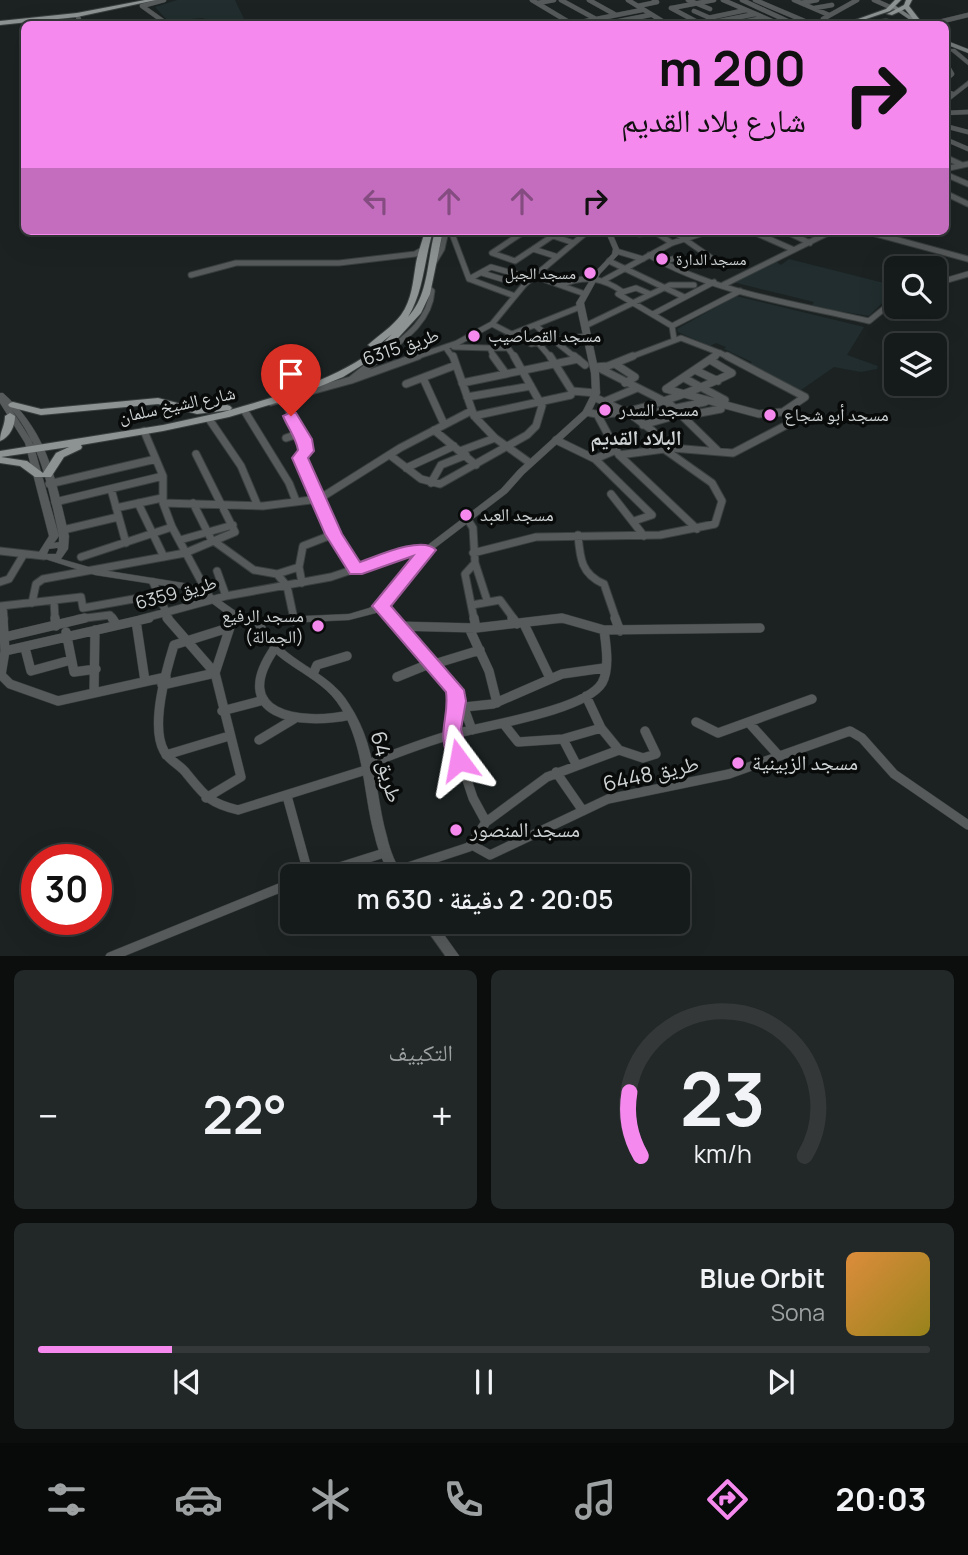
<!DOCTYPE html>
<html lang="ar">
<head>
<meta charset="utf-8">
<style>
  body { margin:0; font-family:Manrope,"Noto Naskh Arabic",sans-serif; background:#222727; color:#f1f3f6; direction:rtl; height:100vh; display:flex; flex-direction:column; font-size:26px; white-space:nowrap }
  * { box-sizing:border-box; margin:0 }
  p { font-size:23px; color:#9da1a2 }
  .icon { flex:none; width:38px; height:38px; fill:none; stroke:currentColor; stroke-width:2; stroke-linecap:round; stroke-linejoin:round }
  .map { position:relative; height:956px; overflow:hidden; direction:ltr }
  .side { display:flex; flex-direction:column; gap:14px; padding:14px; background:#0c0e0e; flex:1 }
  .side>* { flex:none }
  .guide { position:absolute; left:21px; top:21px; width:928px; height:214px; border-radius:10px; box-shadow:0 7px 28px #0002,0 0 0 2px #343839; direction:rtl; background:#f589ee; color:#111; overflow:hidden }
  .controls { position:absolute; left:884px; top:256px; display:grid; gap:14px }
  .controls a { display:grid; place-items:center; width:63px; height:63px; border-radius:10px; background:#151a1a; box-shadow:0 7px 28px #0002,0 0 0 2px #343839; font-size:35px }
  .speed { position:absolute; left:21px; top:844px; display:flex; gap:14px; font-size:35px; font-weight:700; text-align:center }
  .speed>* { display:grid; place-content:center; width:91px; height:91px; border-radius:50%; background:#151a1a; box-shadow:0 7px 28px #0002,0 0 0 2px #343839; line-height:1 }
  .speed .limit { border:10px solid #d22; background:#fff; color:#111 }
  .pin { position:absolute; display:grid; place-items:center; width:60px; height:60px; color:#fff; margin:-72px -30px; border-radius:50% 50% 50% 0; rotate:-45deg; box-shadow:0 0 7px #0007 }
  .pin .icon { rotate:45deg }
  .me { position:absolute; width:77px; margin:-38px; rotate:347deg; stroke-linejoin:round; filter:drop-shadow(0 0 5px #0008) }
  .turn { display:flex; align-items:center; gap:24px; height:147px; padding:0 28px; font-size:32px }
  .turn .icon { width:91px; height:91px; stroke-width:2.5 }
  .turn b { display:block; font-size:49px; line-height:60px }
  .lanes { display:flex; align-items:center; height:66px; padding:0 28px; background:#0003; justify-content:center; gap:35px; direction:ltr }
  .lanes .off { opacity:.35 }
  .big { font-size:52px; font-weight:600; line-height:1.1 }
  .side .tile { flex:1; display:flex; flex-direction:column; justify-content:center; gap:10px; min-width:0; padding:0 24px; border-radius:10px; background:#222727 }
  .side .dial { align-items:center; gap:0 }
  .dial svg { height:182px; overflow:visible; fill:none; stroke:#343839; stroke-width:7; stroke-linecap:round; text-anchor:middle }
  .dial text { fill:#f1f3f6; stroke:none }
  .song { display:flex; align-items:center; gap:21px }
  .cover { width:84px; height:84px; border-radius:10px; background:linear-gradient(135deg,hsl(30 70% 55%),hsl(50 70% 35%)) }
  .played { height:7px; border-radius:4px; background:linear-gradient(90deg,#f589ee 15%,#343839 15%) }
  .keys { display:flex; justify-content:space-around; direction:ltr }
  .heat { display:flex; justify-content:space-between; align-items:center; font-size:38px; direction:ltr }
  .side .tiles { flex:1; display:grid; gap:14px; grid-template-columns:1fr 1fr }
  .tile:last-child { grid-column:span 2 }
  .trip { position:absolute; left:280px; top:864px; width:410px; height:70px; border-radius:10px; background:#151a1a; box-shadow:0 7px 28px #0002,0 0 0 2px #343839; font-weight:600; line-height:70px; text-align:center; direction:rtl }
  .dock { display:flex; height:112px; justify-content:space-around; align-items:center; background:#080a0a; color:#9da1a2 }
  .dock .icon { width:49px; height:49px }
  .dock .selected { color:#f589ee }
  .dock b { font-size:32px; color:#f1f3f6 }
  .map>svg:first-child { display:block }
  .built { fill:#212d2e }
  .lines { fill:none; stroke-linecap:round; stroke-linejoin:round }
  .minor-far3-casing { stroke:#393e3e; stroke-width:5 }
  .minor-far2-casing { stroke:#393e3e; stroke-width:7 }
  .minor-far1-casing { stroke:#393e3e; stroke-width:9 }
  .minor-casing { stroke:#393e3e; stroke-width:10 }
  .tertiary-casing { stroke:#393e3e; stroke-width:1 }
  .secondary-casing { stroke:#393e3e; stroke-width:1 }
  .primary-casing { stroke:#393e3e; stroke-width:2 }
  .minor-far3 { stroke:#575a5a; stroke-width:4.5 }
  .minor-far2 { stroke:#575a5a; stroke-width:5 }
  .minor-far1 { stroke:#575a5a; stroke-width:7 }
  .minor { stroke:#575a5a; stroke-width:9 }
  .tertiary { fill:#575a5a; fill-rule:evenodd }
  .secondary { fill:#757a7a; fill-rule:evenodd }
  .primary { fill:#8d9293; fill-rule:evenodd }
  .route { fill:#f589ee; stroke:#9f599b; stroke-width:2 }
  .poi-dot { fill:#f589ee; stroke:#090b0b; stroke-width:2.5 }
  .labels { text-anchor:middle; stroke-width:7; stroke-linejoin:round; paint-order:stroke }
  .far-poi-label { font-size:16px; fill:#cfd3d3; stroke:#090b0b; text-anchor:start }
  .poi-label { font-size:18px; fill:#cfd3d3; stroke:#090b0b; text-anchor:start }
  .street-label { font-size:18px; fill:#cfd3d3; stroke:#090b0b }
  .quarter-label { font-size:21px; font-weight:bold; fill:#cfd3d3; stroke:#090b0b }
  .near-poi-label { font-size:21px; fill:#cfd3d3; stroke:#090b0b; text-anchor:start }
  .near-street-label { font-size:21px; fill:#cfd3d3; stroke:#090b0b }
</style>
</head>
<body>
<div class="map">
<svg width="968" height="957" viewBox="0 0 968 957">
  <rect width="100%" height="100%" fill="#1c2222"/>
  <!-- built -->
  <path class="built" d="M 177,0 L 235,0 L 244,19 L 211,23 L 203,18 L 168,21 L 155,7 Z
    M 789,259 L 896,286 L 896,295 L 886,299 L 869,316 L 828,309 L 812,305 L 814,302 L 733,282 L 774,260 L 781,265 Z
    M 736,296 L 864,327 L 847,355 L 878,366 L 877,369 L 861,372 L 834,367 L 801,390 L 748,365 L 752,362 L 724,349 L 726,347 L 716,343 L 710,346 L 678,332 L 677,329 Z"/>
  <g class="lines">
    <defs>
      <path id="minor-far3" d="M 164,0 L 142,6 L 167,24
        M 532,0 L 572,24
        M 561,0 L 605,24
        M 589,0 L 616,15
        M 628,0 L 667,24
        M 688,0 L 710,9
        M 723,0 L 779,24
        M 742,0 L 794,24
        M 755,0 L 807,22
        M 794,0 L 829,15
        M 874,0 L 892,8
        M 538,3 L 554,0
        M 801,3 L 817,0
        M 638,6 L 657,2 L 654,0
        M 671,8 L 701,24
        M 672,8 L 714,0
        M 815,8 L 832,5
        M 694,11 L 710,18
        M 77,15 L 81,24
        M 708,18 L 746,10
        M 571,24 L 642,10
        M 604,24 L 650,15
        M 705,24 L 755,14
        M 733,24 L 763,18
        M 825,24 L 823,19 L 857,0
        M 931,24 L 968,15
        M 945,62 L 952,74 L 945,80
        M 945,91 L 953,94
        M 945,113 L 968,112
        M 945,126 L 968,132
        M 945,139 L 968,149"/>
      <path id="minor-far2" d="M 945,157 L 960,164
        M 945,169 L 968,164
        M 945,174 L 968,184
        M 945,193 L 968,204
        M 451,231 L 469,279 L 515,296
        M 525,231 L 492,253 L 515,261 L 560,231
        M 538,231 L 574,243
        M 630,231 L 639,234 L 655,232 L 672,243
        M 673,231 L 710,257
        M 751,231 L 792,249
        M 785,231 L 810,243
        M 865,231 L 968,259
        M 533,249 L 555,256
        M 616,251 L 643,259
        M 649,255 C 715,293 796,304 869,321 L 896,299
        M 609,261 L 684,297
        M 662,262 L 676,258
        M 433,264 L 442,249 L 446,231
        M 482,273 L 505,280 L 516,274
        M 191,275 L 236,263 L 339,263 L 415,254 L 422,250
        M 537,277 L 585,294
        M 469,279 L 491,267 L 516,274
        M 604,280 L 672,243 L 710,231
        M 563,284 C 586,275 603,278 623,292 L 636,288 L 650,294
        M 934,284 L 968,274
        M 723,285 L 832,231
        M 618,294 L 672,326
        M 653,314 L 714,282
        M 492,324 L 531,344 L 586,336
        M 536,326 L 576,358
        M 585,326 L 670,285 L 694,285
        M 512,334 L 580,307
        M 674,339 L 672,326 L 740,291
        M 539,344 L 551,358
        M 454,347 L 490,348
        M 446,348 L 453,358
        M 720,353 L 730,358
        M 379,358 C 402,340 430,322 432,291 L 428,288
        M 413,358 L 457,343 L 492,324 L 525,284 L 588,231
        M 494,358 L 490,348 L 508,348 L 515,358
        M 628,358 L 681,338 L 720,353
        M 712,358 L 720,353"/>
      <path id="minor-far1" d="M 453,356 L 474,416 L 495,438 L 530,463
        M 493,356 L 506,374
        M 574,356 L 585,365
        M 715,356 L 666,389 L 759,414 L 783,412 L 805,397 L 727,356
        M 615,364 L 635,377 L 625,383
        M 594,367 L 608,366 L 633,356
        M 597,367 L 670,404 L 717,450
        M 695,370 L 718,381
        M 423,378 L 444,424
        M 684,378 L 725,400
        M 351,380 L 381,356
        M 462,383 L 578,359
        M 406,384 L 456,365
        M 572,391 L 596,393
        M 467,397 L 531,386
        M 285,401 L 305,446 L 306,451 L 300,458 L 334,534 L 356,570
        M 606,401 L 637,388
        M 271,402 L 351,380 L 418,356
        M 244,410 L 289,483 L 296,501
        M 587,412 C 618,423 702,388 732,373 L 710,360
        M 474,416 L 571,395 L 572,391 L 550,356
        M 598,416 L 619,455 L 697,529
        M 684,416 L 721,409
        M 634,417 L 705,402
        M 209,419 L 241,466 L 257,504
        M 643,425 L 681,414
        M 434,430 L 476,465
        M 144,431 L 163,476 L 163,503 L 172,527 L 209,596
        M 286,438 L 298,434
        M 556,440 L 595,459 L 652,515 L 634,521
        M 460,451 L 495,438
        M 619,455 L 672,448 L 733,453 L 798,419
        M 391,456 L 421,479 L 440,484 L 527,435 L 536,426 L 542,406 L 514,356
        M 595,459 L 616,450
        M 406,468 L 454,446
        M 431,483 L 441,465 L 466,455
        M 49,484 L 156,459
        M 111,489 L 126,543
        M 611,494 L 644,536
        M 55,502 L 163,476
        M 138,503 L 164,557
        M 163,503 L 263,506 L 319,499 L 400,448 L 471,411
        M 193,503 L 211,539 L 254,570 L 277,574 L 287,586 L 294,619
        M 116,508 L 162,498
        M 468,520 L 473,528 L 475,563 L 487,600
        M 63,530 L 118,517
        M 578,535 C 580,558 581,574 604,584 L 616,619
        M 180,540 L 233,525
        M 0,551 L 44,556
        M 473,553 L 536,537 L 660,535 L 715,524 L 722,501 L 712,483 L 664,449 L 653,431 L 630,414 L 594,397
        M 81,557 L 172,527
        M 217,571 L 226,596
        M 277,574 L 299,567
        M 0,582 L 9,579 L 24,554
        M 153,582 L 169,619
        M 302,583 L 299,567 L 303,546 L 334,534
        M 54,601 L 55,619
        M 32,603 L 36,584 L 43,579 L 185,553 L 235,532 L 196,454
        M 472,605 L 500,600 L 514,619
        M 1,606 L 81,597 L 83,608 L 156,595
        M 381,606 L 393,619
        M 3,607 L 4,619
        M 78,619 L 110,615 L 113,619
        M 141,619 L 226,596 L 331,577 L 408,551 L 428,550
        M 233,619 L 234,615
        M 474,619 L 465,574 L 475,563
        M 551,619 L 567,619"/>
      <path id="minor" d="M 3,618 L 5,651 L 1,675 L 10,684 L 58,701 L 166,677
        M 55,618 L 56,626
        M 112,618 L 116,624
        M 167,618 L 215,673 L 241,777 L 206,798
        M 293,618 L 294,621
        M 391,618 L 455,690 L 452,735 L 473,798 L 486,822
        M 474,618 L 476,628
        M 512,618 L 517,624
        M 615,618 L 620,631
        M 136,621 L 145,681
        M 524,624 L 550,678
        M 396,626 L 476,628 L 562,618 L 604,630 L 760,628
        M 228,628 L 174,645 C 166,671 150,726 164,751 C 169,761 181,765 187,774 C 205,796 209,803 238,810 L 369,769
        M 469,628 L 489,671 L 497,703
        M 66,632 L 74,672 L 96,669
        M 5,637 L 85,618
        M 25,648 L 31,671 L 71,660
        M 275,648 C 228,715 299,726 350,715
        M 5,651 L 149,618
        M 431,665 L 480,650
        M 215,673 L 233,618
        M 313,674 L 317,665 L 347,656
        M 397,677 L 429,664
        M 162,685 L 215,673
        M 94,693 L 95,630
        M 586,696 L 601,728 L 619,750
        M 455,708 L 493,704 L 562,674 L 604,668
        M 464,708 L 472,730
        M 222,711 L 264,700
        M 696,722 L 718,733 L 812,699
        M 503,723 L 518,742 L 563,739 L 601,728
        M 750,724 L 779,756
        M 563,739 L 576,764
        M 259,740 L 294,719
        M 619,750 L 643,758 L 656,754 L 645,731
        M 166,755 L 229,736
        M 368,764 C 395,754 422,743 450,735 C 482,726 585,711 602,683 C 610,669 606,645 604,630
        M 556,772 L 583,811
        M 287,796 L 309,876
        M 472,845 L 490,855 L 608,799 L 729,774 L 850,731 L 862,738 L 894,774 L 968,825
        M 393,872 L 469,847 L 486,822 L 547,777 L 619,750
        M 308,877 L 384,853
        M 110,957 L 292,883"/>
      <path id="tertiary" d="M 951,49 L 955,49 L 968,60 L 968,65 L 951,51 Z
        M 968,81 L 968,86 L 945,104 L 945,99 Z
        M 609,231 L 615,231 L 613,235 L 619,249 L 618,255 L 600,274 L 584,303 L 599,373 L 600,393 L 590,414 L 524,474 L 507,493 L 435,548 L 391,602 L 376,613 L 349,620 L 264,624 C 281,662 329,669 349,704 C 357,716 363,729 367,742 C 377,773 378,806 387,837 C 390,851 396,864 403,877 L 391,877 C 384,864 378,851 375,837 C 363,794 365,748 341,708 C 319,671 272,668 254,623 L 230,617 L 201,595 L 185,589 L 95,575 L 39,557 L 37,555 L 49,536 L 25,443 L 0,403 L 0,393 L 3,393 C 49,434 55,479 69,536 L 68,549 L 61,559 L 96,569 L 190,584 L 207,591 L 237,612 L 258,618 L 349,614 L 369,608 L 385,598 L 429,544 L 501,489 L 518,470 L 583,411 L 592,393 L 591,373 L 576,303 L 595,272 L 612,254 L 613,249 L 607,235 ZM 12,410 C 42,447 49,491 59,536 L 59,542 L 54,543 L 59,536 L 33,443 ZM 57,548 L 58,549 L 56,554 L 47,554 L 49,549 Z
        M 421,922 L 435,922 L 460,957 L 446,957 Z"/>
      <path id="secondary" d="M 893,4 L 921,23 L 921,24 L 916,24 L 891,7 L 890,6 Z
        M 945,40 L 968,49 L 968,53 L 945,44 Z"/>
      <path id="primary" d="M 145,0 L 156,0 L 77,17 L 0,25 L 0,21 L 77,13 Z
        M 895,0 L 901,0 L 890,11 L 851,24 L 844,24 L 886,9 Z
        M 906,0 L 912,0 L 909,6 L 923,24 L 917,24 L 905,9 L 892,15 L 887,14 L 904,5 Z
        M 886,19 L 904,24 L 886,23 L 867,24 L 865,23 Z
        M 425,231 L 433,231 C 424,260 424,291 408,317 C 429,295 427,259 435,231 L 443,231 L 430,294 L 421,313 L 388,349 L 343,377 L 289,399 L 229,417 L 163,431 L 81,445 L 82,447 L 81,449 L 64,457 L 51,477 L 35,477 L 20,466 L 0,463 L 0,451 L 163,425 L 223,412 L 230,410 L 197,414 L 158,404 L 41,415 L 10,407 L 8,405 L 10,403 L 13,402 L 41,409 L 158,398 L 197,408 L 227,405 L 230,406 L 232,408 L 230,410 C 283,395 353,375 392,334 L 376,347 L 373,348 L 368,345 C 379,335 392,327 401,315 C 412,300 413,281 416,263 C 418,252 422,242 425,231 ZM 69,447 L 56,453 L 43,473 L 27,461 L 1,457 Z
        M 10,413 L 15,416 C 15,426 10,437 0,441 C 0,431 5,426 5,416 Z"/>
    </defs>
    <!-- minor-far3 casing -->
    <use href="#minor-far3" class="minor-far3-casing"/>
    <!-- minor-far2 casing -->
    <use href="#minor-far2" class="minor-far2-casing"/>
    <!-- minor-far1 casing -->
    <use href="#minor-far1" class="minor-far1-casing"/>
    <!-- minor casing -->
    <use href="#minor" class="minor-casing"/>
    <!-- tertiary casing -->
    <use href="#tertiary" class="tertiary-casing"/>
    <!-- secondary casing -->
    <use href="#secondary" class="secondary-casing"/>
    <!-- primary casing -->
    <use href="#primary" class="primary-casing"/>
    <!-- minor-far3 -->
    <use href="#minor-far3" class="minor-far3"/>
    <!-- minor-far2 -->
    <use href="#minor-far2" class="minor-far2"/>
    <!-- minor-far1 -->
    <use href="#minor-far1" class="minor-far1"/>
    <!-- minor -->
    <use href="#minor" class="minor"/>
    <!-- tertiary -->
    <use href="#tertiary" class="tertiary"/>
    <!-- secondary -->
    <use href="#secondary" class="secondary"/>
    <!-- primary -->
    <use href="#primary" class="primary"/>
  </g>
  <!-- route -->
  <path class="route" d="M 291,412 L 296,413 L 312,439 L 314,451 L 308,458 L 342,534 L 360,562 C 377,556 423,535 436,550 L 391,606 L 464,690 L 466,701 L 461,729 L 469,760 L 466,765 L 452,765 C 434,733 450,720 446,692 L 372,606 L 413,556 L 362,574 L 350,574 L 325,534 L 292,458 L 298,450 C 296,438 288,428 283,416 Z"/>
  <!-- markers -->
  <g class="poi-dot">
    <circle cx="662" cy="259" r="7"/>
    <circle cx="590" cy="273" r="7"/>
    <circle cx="474" cy="336" r="7"/>
    <circle cx="605" cy="410" r="7"/>
    <circle cx="770" cy="415" r="7"/>
    <circle cx="466" cy="515" r="7"/>
    <circle cx="318" cy="626" r="7"/>
    <circle cx="738" cy="763" r="7"/>
    <circle cx="456" cy="830" r="7"/>
  </g>
  <g class="labels">
    <!-- far-poi labels -->
    <g class="far-poi-label">
      <text x="676" y="265">مسجد الدارة</text>
      <text x="576" y="279" text-anchor="end">مسجد الجبل</text>
    </g>
    <!-- poi labels -->
    <g class="poi-label">
      <text x="488" y="342">مسجد القصاصيب</text>
      <text x="619" y="416">مسجد السدر</text>
      <text x="784" y="421">مسجد أبو شجاع</text>
      <text x="480" y="521">مسجد العبد</text>
      <text x="304" y="622" text-anchor="end">مسجد الرفيع<tspan x="304" dy="21">(الجمالة)</tspan></text>
    </g>
    <!-- street labels -->
    <g class="street-label">
      <text transform="translate(401 347) rotate(-19)" y="6">طريق 6315</text>
      <text transform="translate(177 405) rotate(-12)" y="6">شارع الشيخ سلمان</text>
      <text transform="translate(176 593) rotate(-15)" y="6">طريق 6359</text>
    </g>
    <!-- quarter labels -->
    <g class="quarter-label">
      <text x="636" y="445">البلاد القديم</text>
    </g>
    <!-- near-poi labels -->
    <g class="near-poi-label">
      <text x="752" y="770">مسجد الزبينية</text>
      <text x="470" y="837">مسجد المنصور</text>
    </g>
    <!-- near-street labels -->
    <g class="near-street-label">
      <text transform="translate(386 767) rotate(76)" y="7">طريق 64</text>
      <text transform="translate(651 774) rotate(-13)" y="7">طريق 6448</text>
    </g>
  </g>
</svg>
<div class="controls">
<a><svg class="icon" aria-label="search" viewBox="0 0 24 24"><circle cx="10" cy="10" r="6"/><path d="M15 15l6 6"/></svg></a>
<a><svg class="icon" aria-label="layers" viewBox="0 0 24 24"><path d="M12 4l9 5-9 5-9-5zM3 14l9 5 9-5"/></svg></a>
</div>
<div class="speed"><div class="limit">30</div></div>
<div class="pin" style="left:291px;top:416px;background:#d93025"><svg class="icon" aria-label="arrive" viewBox="0 0 24 24"><path d="M6 21V4h12l-3 4 3 4H6"/></svg></div>
<svg class="me" style="left:459px;top:760px" viewBox="-20 -20 40 40"><path d="M0-17L14 15 0 8-14 15z" fill="#f589ee" stroke="#fff" stroke-width="4"/></svg>
<div class="trip">20:05 · 2 دقيقة · 630 m</div>
<div class="guide">
<div class="turn"><svg class="icon" aria-label="right" viewBox="0 0 24 24"><path d="M7 20v-9h11M14 6l5 5-5 5"/></svg><div><b>200 m</b>شارع بلاد القديم</div></div>
<div class="lanes"><svg class="icon off" aria-label="left" viewBox="0 0 24 24"><path d="M17 20v-9H6M10 6l-5 5 5 5"/></svg><svg class="icon off" aria-label="ahead" viewBox="0 0 24 24"><path d="M12 20V5M6 11l6-6 6 6"/></svg><svg class="icon off" aria-label="ahead" viewBox="0 0 24 24"><path d="M12 20V5M6 11l6-6 6 6"/></svg><svg class="icon" aria-label="right" viewBox="0 0 24 24"><path d="M7 20v-9h11M14 6l5 5-5 5"/></svg></div>
</div>
</div>
<section class="side">
<div class="tiles">
<div class="tile dial"><svg viewBox="0 0 100 80">
<path d="M14 69A42 42 0 1 1 86 69"/>
<path d="M14 69A42 42 0 0 1 9 41" stroke="#f589ee"/>
<text x="50" y="56" font-size="32" font-weight="700">23</text>
<text x="50" y="72" font-size="11">km/h</text>
</svg></div>
<div class="tile"><p>التكييف</p>
<div class="heat"><a>−</a><b class="big">22°</b><a>+</a></div>
</div>
<div class="tile">
<div class="song"><i class="cover"></i><div><b>Blue Orbit</b><p>Sona</p></div></div>
<div class="played"></div>
<div class="keys"><svg class="icon" aria-label="previous" viewBox="0 0 24 24"><path d="M18 5L8 12l10 7zM5 5v14"/></svg><svg class="icon" aria-label="pause" viewBox="0 0 24 24"><path d="M8 5v14M16 5v14"/></svg><svg class="icon" aria-label="next" viewBox="0 0 24 24"><path d="M6 5l10 7-10 7zM19 5v14"/></svg></div>
</div>
</div>
</section>
<nav class="dock">
<b>20:03</b>
<svg class="icon selected" aria-label="directions" viewBox="0 0 24 24"><path d="M12 3l9 9-9 9-9-9zM9 14v-3h6M13 9l2 2-2 2"/></svg>
<svg class="icon" aria-label="music" viewBox="0 0 24 24"><path d="M9 18V5l10-2v13"/><circle cx="6" cy="18" r="3"/><circle cx="16" cy="16" r="3"/></svg>
<svg class="icon" aria-label="phone" viewBox="0 0 24 24"><path d="M5 4h4l2 5-3 2q2 4 5 5l2-3 5 2v4C11 20 4 13 5 4z"/></svg>
<svg class="icon" aria-label="climate" viewBox="0 0 24 24"><path d="M12 3v18M4 7l16 10M4 17L20 7"/></svg>
<svg class="icon" aria-label="car" viewBox="0 0 24 24"><path d="M5 17H2v-5l4-1 3-4h7l3 4 3 1v5h-3M9 17h6M6 11h13"/><circle cx="7" cy="17" r="2"/><circle cx="17" cy="17" r="2"/></svg>
<svg class="icon" aria-label="filters" viewBox="0 0 24 24"><path d="M4 7h16M4 17h16"/><circle cx="9" cy="7" r="2"/><circle cx="15" cy="17" r="2"/></svg>
</nav>
</body>
</html>
